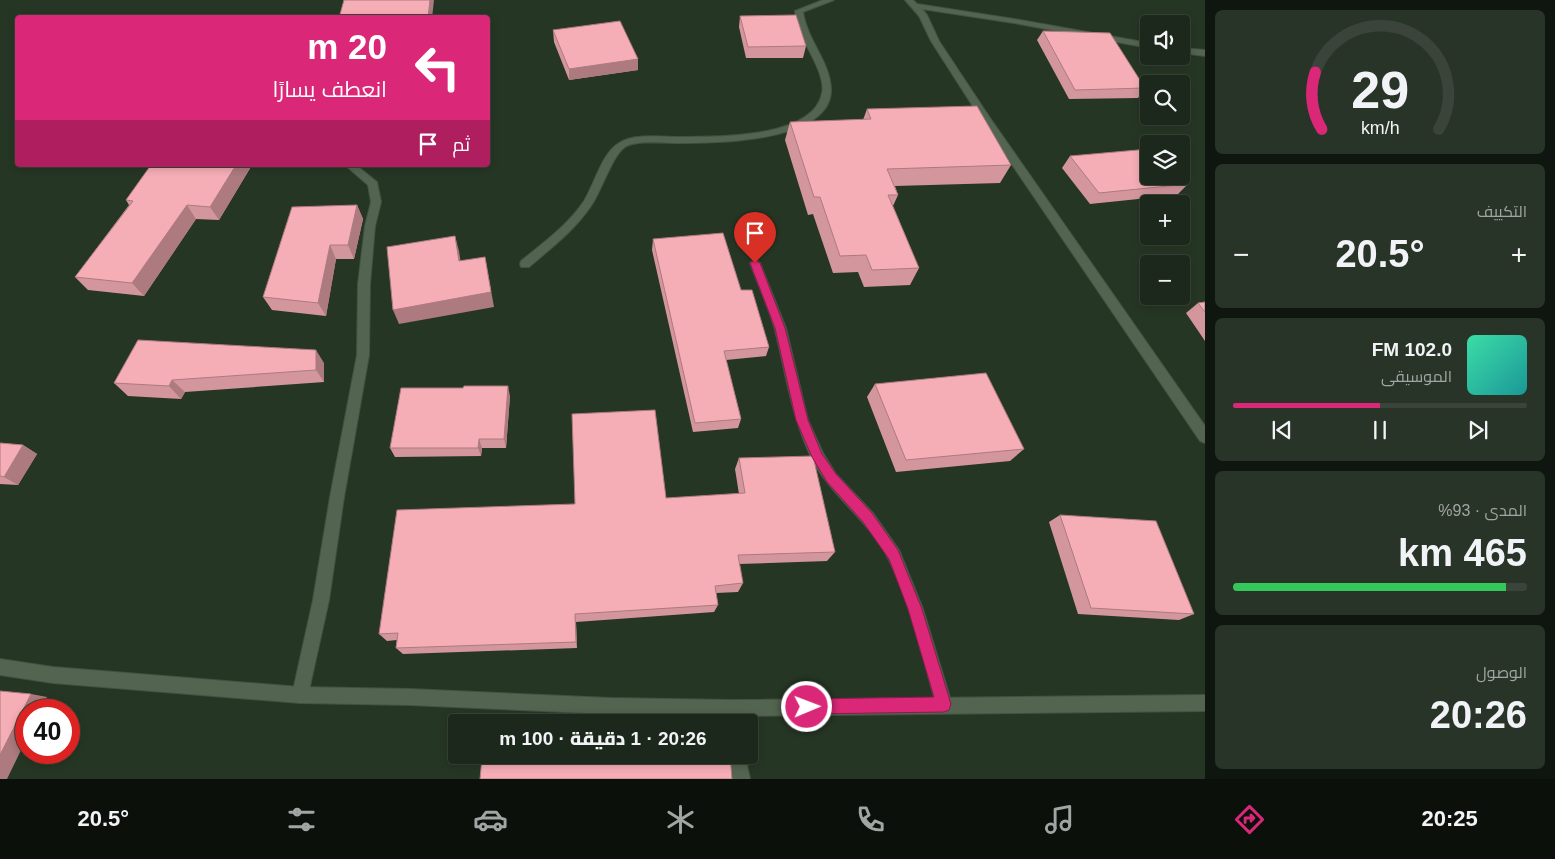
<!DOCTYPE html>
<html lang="ar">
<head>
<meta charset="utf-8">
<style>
  body { margin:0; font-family:Helvetica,Cairo,sans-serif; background:#293428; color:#f1f3f6; direction:rtl; height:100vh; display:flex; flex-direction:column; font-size:19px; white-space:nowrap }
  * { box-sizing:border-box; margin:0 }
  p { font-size:16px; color:#a0a6a3 }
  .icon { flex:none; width:28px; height:28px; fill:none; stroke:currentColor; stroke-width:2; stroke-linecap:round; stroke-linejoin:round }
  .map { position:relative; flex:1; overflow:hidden; direction:ltr }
  .drawer { display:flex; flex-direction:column; gap:10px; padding:10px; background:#0f160f; width:350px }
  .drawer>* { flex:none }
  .top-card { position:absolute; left:15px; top:15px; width:475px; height:152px; border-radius:5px; box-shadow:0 2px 8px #0003,0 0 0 1px #3a443a; direction:rtl; background:#db2777; color:#fff; overflow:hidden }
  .tools { position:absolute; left:1140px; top:15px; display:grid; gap:10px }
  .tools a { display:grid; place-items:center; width:50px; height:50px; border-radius:5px; background:#1c281b; box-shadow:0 2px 8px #0003,0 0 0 1px #3a443a; font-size:25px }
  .speed { position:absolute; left:15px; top:699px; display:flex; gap:10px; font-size:25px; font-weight:700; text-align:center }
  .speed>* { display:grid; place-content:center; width:65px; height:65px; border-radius:50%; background:#1c281b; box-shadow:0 2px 8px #0003,0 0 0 1px #3a443a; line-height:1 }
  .speed .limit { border:8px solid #d22; background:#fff; color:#111 }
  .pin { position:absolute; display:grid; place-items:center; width:42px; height:42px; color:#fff; margin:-51px -21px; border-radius:50% 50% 50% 0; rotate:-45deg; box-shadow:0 0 5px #0007 }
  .pin .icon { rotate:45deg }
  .me { position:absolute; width:55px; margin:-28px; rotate:89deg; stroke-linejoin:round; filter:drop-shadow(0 0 4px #0008) }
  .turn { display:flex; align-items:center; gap:18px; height:105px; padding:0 20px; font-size:22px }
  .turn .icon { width:65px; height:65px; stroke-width:2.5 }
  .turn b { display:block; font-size:35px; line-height:42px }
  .then { display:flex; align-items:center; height:48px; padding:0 20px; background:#0003; gap:10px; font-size:19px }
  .big { font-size:38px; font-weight:800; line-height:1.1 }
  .drawer .widget { flex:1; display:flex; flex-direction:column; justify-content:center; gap:8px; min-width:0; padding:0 18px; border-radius:8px; background:#293428 }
  .drawer .dial { align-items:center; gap:0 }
  .dial svg { height:130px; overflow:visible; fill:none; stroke:#3a443a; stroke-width:7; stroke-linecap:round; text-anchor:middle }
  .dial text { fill:#f1f3f6; stroke:none }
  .song { display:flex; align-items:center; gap:15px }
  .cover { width:60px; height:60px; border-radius:8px; background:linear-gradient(135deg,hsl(160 70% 55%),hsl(180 70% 35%)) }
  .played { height:5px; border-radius:2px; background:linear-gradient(90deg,#db2777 50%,#3a443a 50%) }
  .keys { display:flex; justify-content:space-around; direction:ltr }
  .heat { display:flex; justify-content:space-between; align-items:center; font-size:28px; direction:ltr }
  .charge { height:8px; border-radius:4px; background:linear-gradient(90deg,#34c759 93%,#3a443a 0) }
  .trip { position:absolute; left:448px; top:714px; width:310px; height:50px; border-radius:5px; background:#1c281b; box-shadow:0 2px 8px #0003,0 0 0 1px #3a443a; font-weight:800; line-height:50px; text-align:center; direction:rtl }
  .dock { display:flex; height:80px; justify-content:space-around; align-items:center; background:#0b100b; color:#a0a6a3 }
  .dock .icon { width:35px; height:35px }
  .dock .active { color:#db2777 }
  .dock b { font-size:22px; color:#f1f3f6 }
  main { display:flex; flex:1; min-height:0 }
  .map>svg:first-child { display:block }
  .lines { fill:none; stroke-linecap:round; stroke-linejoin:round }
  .street-casing { stroke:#435141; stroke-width:2 }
  .secondary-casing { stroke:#435141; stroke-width:2 }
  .street { fill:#536550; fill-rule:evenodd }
  .secondary { fill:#536550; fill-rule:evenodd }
  .wall { fill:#d4969d }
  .shaded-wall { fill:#ac7a7f }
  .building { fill:#f6aeb6; stroke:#ac7a7f }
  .route { fill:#db2777; stroke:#8e194d }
</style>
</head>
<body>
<main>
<section class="drawer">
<div class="widget dial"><svg viewBox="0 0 100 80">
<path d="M14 69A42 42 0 1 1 86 69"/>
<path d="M14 69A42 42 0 0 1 10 34" stroke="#db2777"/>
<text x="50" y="56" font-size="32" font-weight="700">29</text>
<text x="50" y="72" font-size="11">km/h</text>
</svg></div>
<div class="widget"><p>التكييف</p>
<div class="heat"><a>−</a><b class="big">20.5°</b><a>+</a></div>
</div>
<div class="widget">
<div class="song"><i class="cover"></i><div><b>102.0 FM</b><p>الموسيقى</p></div></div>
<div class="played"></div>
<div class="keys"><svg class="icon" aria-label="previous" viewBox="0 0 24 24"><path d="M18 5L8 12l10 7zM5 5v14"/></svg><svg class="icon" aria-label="pause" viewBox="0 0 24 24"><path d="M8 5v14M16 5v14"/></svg><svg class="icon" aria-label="next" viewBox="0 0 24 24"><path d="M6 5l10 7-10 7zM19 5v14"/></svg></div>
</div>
<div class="widget"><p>المدى · 93%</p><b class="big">465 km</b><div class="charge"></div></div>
<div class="widget"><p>الوصول</p><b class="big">20:26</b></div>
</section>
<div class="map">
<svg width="1205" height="779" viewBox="0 0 1205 779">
  <rect width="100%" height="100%" fill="#263624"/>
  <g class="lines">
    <defs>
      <path id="street" d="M 823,0 L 834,0 L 803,12 C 807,40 831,63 831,90 C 831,141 720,143 685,143 C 670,144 638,139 625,147 C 612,156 602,190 591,206 C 575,230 551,248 529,267 L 521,267 L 520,264 L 521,261 C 543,243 568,225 584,201 C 595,183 602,153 619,143 C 633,133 665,137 683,137 C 718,137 814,138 822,93 C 826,75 805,46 799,30 C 796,24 796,17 795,11 Z
        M 905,0 L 913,0 L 917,4 L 1014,19 L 1149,43 L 1149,48 L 1014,23 L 922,9 L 927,15 L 939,41 L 990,118 L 1205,426 L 1205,443 L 1200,441 L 981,119 L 931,41 L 919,16 Z
        M 1181,48 L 1205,50 L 1205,56 L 1181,53 Z
        M 345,165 L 356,165 L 377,182 L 381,202 L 375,226 L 370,284 L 369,355 L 344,497 L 329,600 L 308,695 L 306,701 L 300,703 L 294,701 L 292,695 L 313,600 L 330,497 L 357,355 L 358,284 L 365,226 L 371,202 L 368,185 Z
        M 755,259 L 760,263 L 786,328 L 808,420 L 823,453 L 836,474 L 873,513 L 899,550 L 923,609 L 952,704 L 950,710 L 944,712 L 938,710 L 936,704 C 922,656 911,605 889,560 C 870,522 833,498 813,461 C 792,420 786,374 775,330 C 769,308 758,285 750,263 Z
        M 729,700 L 735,702 L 739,722 L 723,722 L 721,708 L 723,702 Z
        M 729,755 L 745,755 L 750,779 L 732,779 Z"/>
      <path id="secondary" d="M 0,659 L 53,667 L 300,687 L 410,689 L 610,698 L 729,700 L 1205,695 L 1205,711 L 729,716 L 610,714 L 410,705 L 300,703 L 53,683 L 0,675 Z"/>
    </defs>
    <!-- street casing -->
    <use href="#street" class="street-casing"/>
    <!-- secondary casing -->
    <use href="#secondary" class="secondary-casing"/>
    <!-- street -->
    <use href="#street" class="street"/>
    <!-- secondary -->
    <use href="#secondary" class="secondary"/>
  </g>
  <!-- wall -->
  <path class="wall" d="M 740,16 L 806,46 L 803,58 L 746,58 L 739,27 Z
    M 553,30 L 638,59 L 638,70 L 569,80 L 554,42 Z
    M 1043,31 L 1145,88 L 1138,98 L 1069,99 L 1037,40 Z
    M 867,109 L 1011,165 L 1000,183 L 895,186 L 898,195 L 893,206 L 919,268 L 910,285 L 864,287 L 858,272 L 833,273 L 813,214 L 808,215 L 785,140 L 790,122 L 863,120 Z
    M 1070,156 L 1188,184 L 1177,195 L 1090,204 L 1062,168 Z
    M 151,165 L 252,165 L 219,220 L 196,219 L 144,296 L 88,290 L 75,277 L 129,205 L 126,200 Z
    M 357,205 L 363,219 L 354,259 L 336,259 L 326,316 L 272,310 L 263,297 Z
    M 653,239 L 741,290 L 769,347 L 766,356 L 726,360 L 741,419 L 738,428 L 693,432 L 652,250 Z
    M 1205,302 L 1205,341 L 1186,313 L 1198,303 Z
    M 324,363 L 324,382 L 185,392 L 181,399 L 128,396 L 114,383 Z
    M 875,384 L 1024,449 L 1010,461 L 896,472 L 867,397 Z
    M 510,396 L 506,448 L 482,448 L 481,456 L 395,457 L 390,448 Z
    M 0,443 L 23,445 L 37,454 L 18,485 L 0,484 Z
    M 739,458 L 835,552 L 827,561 L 739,564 L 743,583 L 738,592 L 716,593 L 718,605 L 714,612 L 576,622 L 577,648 L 403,654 L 396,648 L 397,640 L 387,641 L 379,634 L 575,504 L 739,494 L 735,469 Z
    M 1060,515 L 1194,614 L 1179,620 L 1078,614 L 1049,522 Z"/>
  <!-- shaded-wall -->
  <path class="shaded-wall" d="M 430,0 L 434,0 L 432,18 L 428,18 Z
    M 638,59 L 638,70 L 569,80 L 569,69 Z
    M 236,165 L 252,165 L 219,220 L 210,207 Z
    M 187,205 L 196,219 L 144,296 L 132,283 Z
    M 357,205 L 363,219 L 354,259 L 348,245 Z
    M 455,236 L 459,251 L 463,277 L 459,261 Z
    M 330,245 L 336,259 L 326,316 L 318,303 Z
    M 485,257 L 494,307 L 399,324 L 393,310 Z
    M 316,350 L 324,363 L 324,382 L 316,370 Z
    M 172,380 L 185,392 L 181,399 L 169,386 Z
    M 508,386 L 510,396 L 506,448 L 504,439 Z
    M 479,439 L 482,448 L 481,456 L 478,448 Z
    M 23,445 L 37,454 L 18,485 L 4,477 Z
    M 575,614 L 576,622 L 577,648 L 576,642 Z
    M 31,694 L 47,697 L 41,710 L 26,710 L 26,740 L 7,779 L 0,779 L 0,755 Z"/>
  <!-- building -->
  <path class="building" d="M 344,0 L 430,0 L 428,18 L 339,18 Z
    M 796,15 L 806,46 L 748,47 L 740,16 Z
    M 620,21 L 638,59 L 569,69 L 553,30 Z
    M 1043,31 L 1110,33 L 1145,88 L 1075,90 Z
    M 977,106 L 1011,165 L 887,169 L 898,195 L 888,195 L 919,268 L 872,270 L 866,255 L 840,256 L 820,197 L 814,197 L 790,122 L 871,119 L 867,109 Z
    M 1149,149 L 1149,176 L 1181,176 L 1188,184 L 1099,193 L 1070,156 Z
    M 151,165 L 236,165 L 210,207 L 187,205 L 132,283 L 75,277 L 133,201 L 126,200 Z
    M 357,205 L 348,245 L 330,245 L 318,303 L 263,297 L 292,207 Z
    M 723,233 L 741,290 L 752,290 L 769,347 L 724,351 L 741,419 L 695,423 L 653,239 Z
    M 455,236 L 459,261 L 485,257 L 491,292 L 393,310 L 387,247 Z
    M 1205,302 L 1205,312 L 1198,303 Z
    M 138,340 L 316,350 L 316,370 L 172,380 L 169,386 L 114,383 Z
    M 986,373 L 1024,449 L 906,460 L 875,384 Z
    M 464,386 L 508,386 L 504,439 L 479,439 L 478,448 L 390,448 L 401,388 L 463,388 Z
    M 655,410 L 666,498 L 745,493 L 739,458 L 813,456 L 835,552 L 738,555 L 743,583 L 715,586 L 718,605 L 575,614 L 576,642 L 396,648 L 398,633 L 379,634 L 397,510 L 575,504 L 572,414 Z
    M 0,443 L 23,445 L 4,477 L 0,476 Z
    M 1060,515 L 1156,521 L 1194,614 L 1091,608 Z
    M 0,691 L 31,694 L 0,755 Z
    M 730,755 L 732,779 L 480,779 L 482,758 Z"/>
  <!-- route -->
  <path class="route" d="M 755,260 L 760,263 L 785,328 L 808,420 L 822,454 L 836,474 L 872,513 L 898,550 L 922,609 L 951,704 L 949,710 L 944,712 L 807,714 L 802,712 L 800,707 L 802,701 L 807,699 L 934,697 L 908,609 L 889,559 L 863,522 L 827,482 L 812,457 L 796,420 L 775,328 L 750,263 Z"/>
</svg>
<div class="tools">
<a><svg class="icon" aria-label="sound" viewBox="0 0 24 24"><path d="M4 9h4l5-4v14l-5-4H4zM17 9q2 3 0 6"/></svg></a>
<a><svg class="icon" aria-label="search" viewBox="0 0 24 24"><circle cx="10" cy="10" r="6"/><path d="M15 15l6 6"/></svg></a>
<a><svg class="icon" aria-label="layers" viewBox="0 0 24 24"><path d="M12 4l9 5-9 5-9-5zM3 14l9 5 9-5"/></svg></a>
<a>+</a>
<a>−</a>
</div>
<div class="speed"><div class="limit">40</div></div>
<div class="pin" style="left:755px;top:263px;background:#d93025"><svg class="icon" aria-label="arrive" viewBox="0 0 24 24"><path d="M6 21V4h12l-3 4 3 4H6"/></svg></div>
<svg class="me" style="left:807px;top:707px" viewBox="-20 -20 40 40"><circle r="17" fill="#db2777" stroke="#fff" stroke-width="3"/><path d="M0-11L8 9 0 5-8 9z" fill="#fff"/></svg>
<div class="trip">20:26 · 1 دقيقة · 100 m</div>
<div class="top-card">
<div class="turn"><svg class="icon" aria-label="left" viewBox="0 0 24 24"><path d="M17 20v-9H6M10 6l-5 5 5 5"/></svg><div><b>20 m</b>انعطف يسارًا</div></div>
<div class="then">ثم<svg class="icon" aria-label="arrive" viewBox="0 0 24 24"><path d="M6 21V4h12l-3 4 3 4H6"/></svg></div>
</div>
</div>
</main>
<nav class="dock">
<b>20:25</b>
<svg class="icon active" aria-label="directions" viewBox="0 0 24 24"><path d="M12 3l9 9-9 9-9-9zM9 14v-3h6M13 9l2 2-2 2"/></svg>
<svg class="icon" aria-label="music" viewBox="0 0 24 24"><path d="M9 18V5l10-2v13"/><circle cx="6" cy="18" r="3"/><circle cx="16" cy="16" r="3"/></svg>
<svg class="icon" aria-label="phone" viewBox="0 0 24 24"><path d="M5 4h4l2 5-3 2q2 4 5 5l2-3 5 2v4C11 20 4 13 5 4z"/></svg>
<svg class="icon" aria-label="climate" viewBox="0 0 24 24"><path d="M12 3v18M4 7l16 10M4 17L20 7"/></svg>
<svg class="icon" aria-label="car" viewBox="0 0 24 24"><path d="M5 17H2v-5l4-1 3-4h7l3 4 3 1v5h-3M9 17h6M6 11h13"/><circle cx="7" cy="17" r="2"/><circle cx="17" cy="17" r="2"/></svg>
<svg class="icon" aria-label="filters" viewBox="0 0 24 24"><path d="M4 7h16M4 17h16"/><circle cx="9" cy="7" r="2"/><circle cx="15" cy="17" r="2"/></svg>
<b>20.5°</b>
</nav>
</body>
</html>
